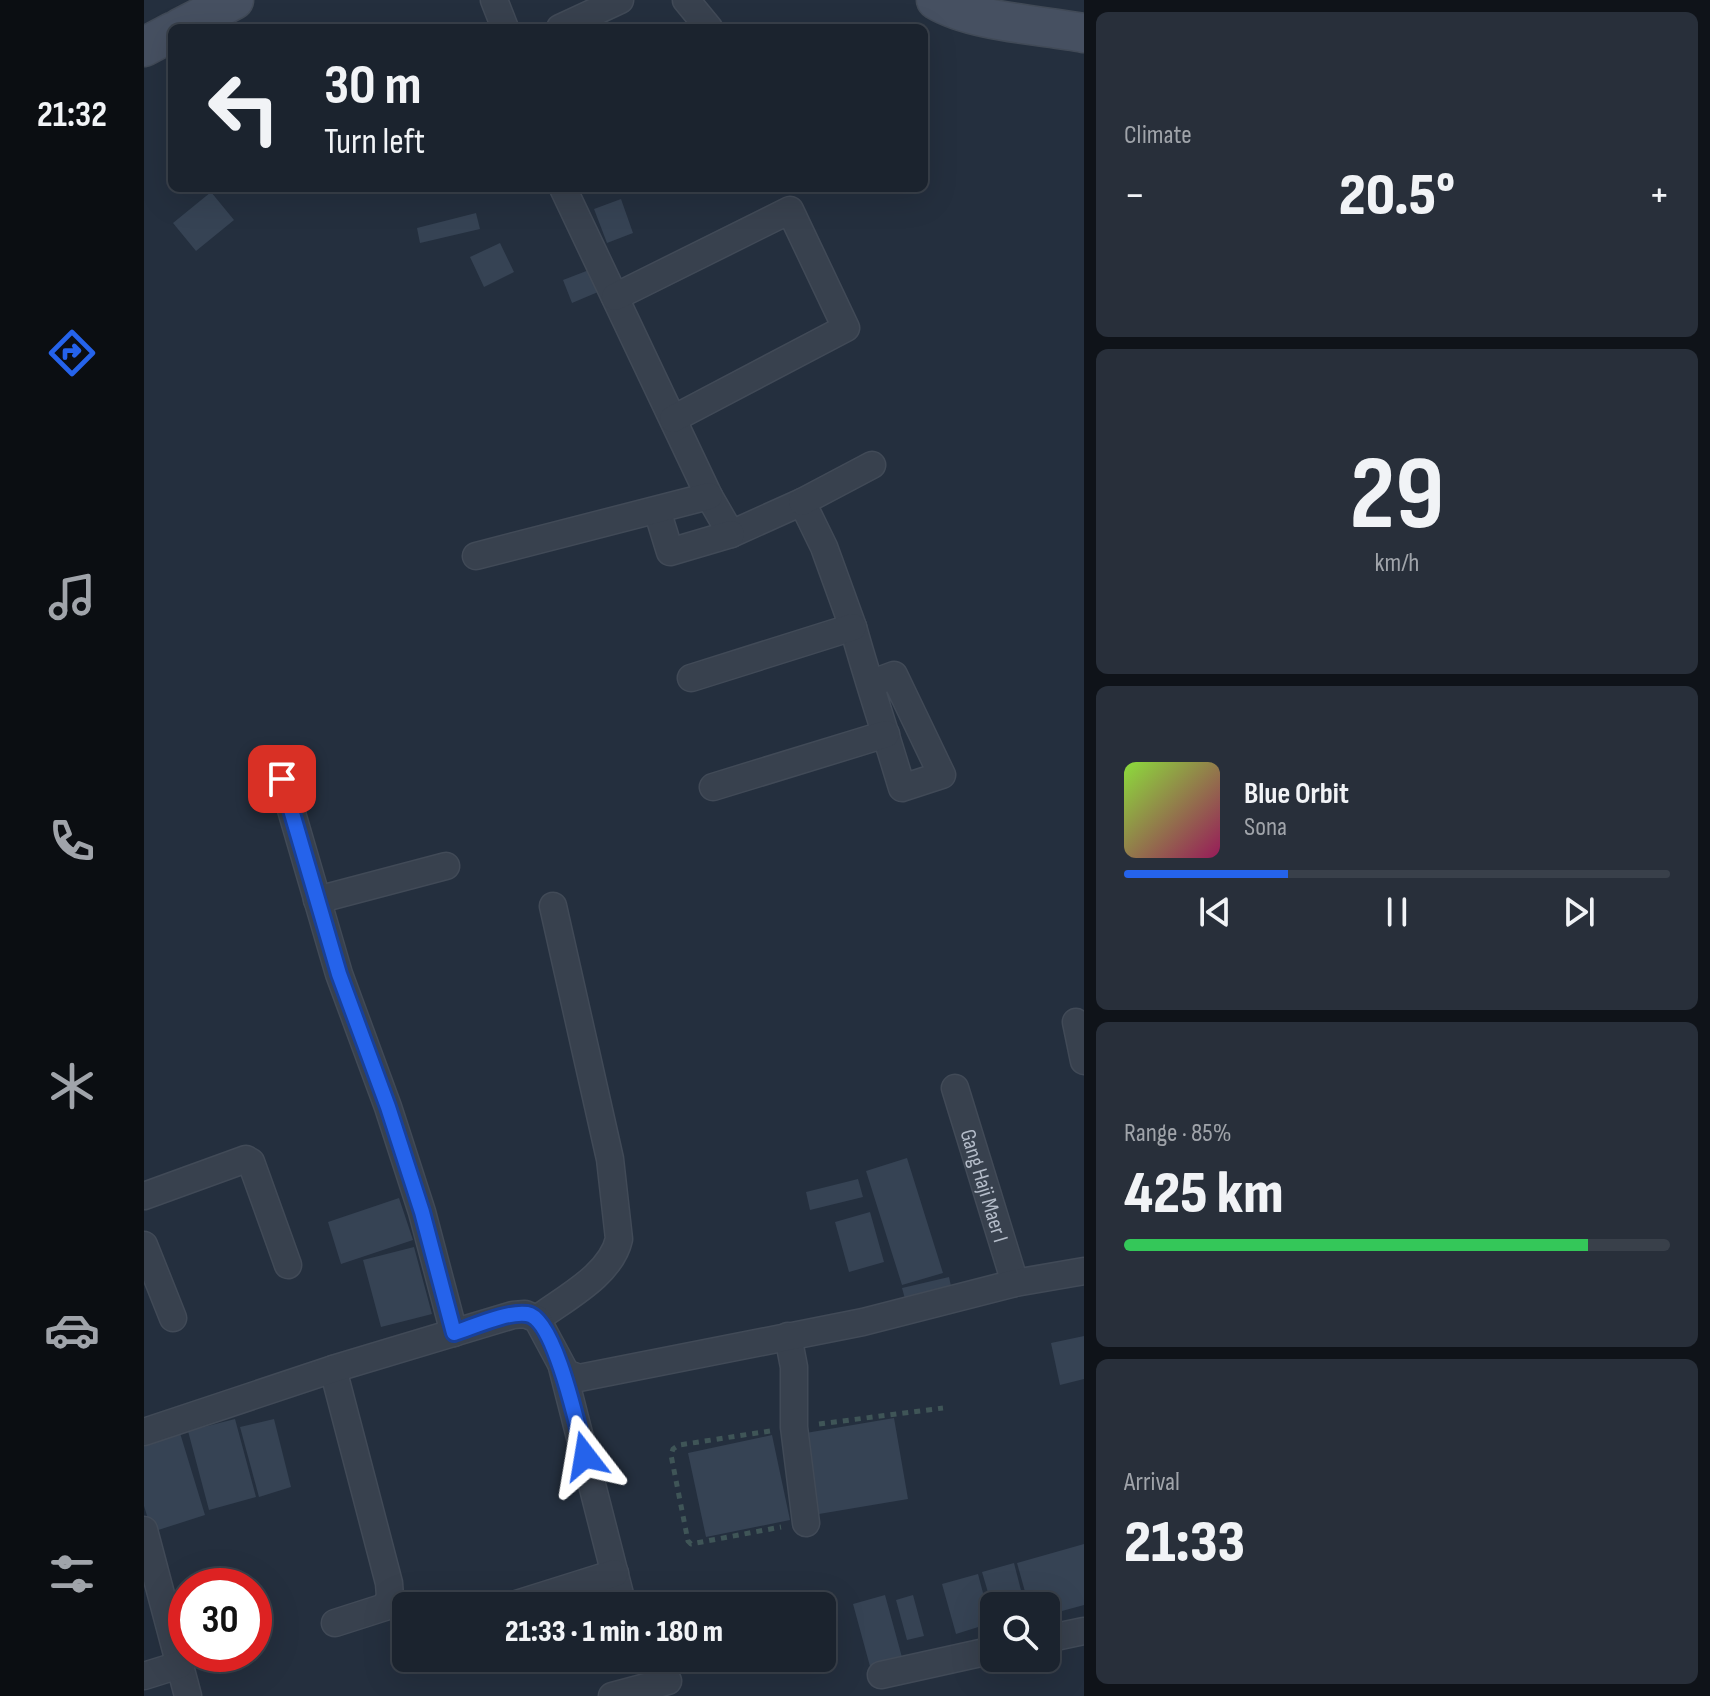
<!DOCTYPE html>
<html lang="en">
<head>
<meta charset="utf-8">
<style>
  body { margin:0; font-family:"Sofia Sans Condensed",sans-serif; background:#282f3a; color:#f1f3f6; height:100vh; display:flex; flex-direction:column; font-size:30px; white-space:nowrap }
  * { box-sizing:border-box; margin:0 }
  p { font-size:26px; color:#a0a4aa }
  .icon { flex:none; width:44px; height:44px; fill:none; stroke:currentColor; stroke-width:2; stroke-linecap:round; stroke-linejoin:round }
  .map { position:relative; flex:1; overflow:hidden }
  .drawer { display:flex; flex-direction:column; gap:12px; padding:12px; background:#0f1319; width:626px }
  .drawer>* { flex:none }
  .banner { position:absolute; left:24px; top:24px; width:760px; height:168px; border-radius:12px; box-shadow:0 8px 32px #0002,0 0 0 2px #39404a; background:#1b232e; color:#f1f3f6; overflow:hidden }
  .buttons { position:absolute; left:836px; top:1592px; display:grid; gap:16px }
  .buttons a { display:grid; place-items:center; width:80px; height:80px; border-radius:12px; background:#1b232e; box-shadow:0 8px 32px #0002,0 0 0 2px #39404a; font-size:40px }
  .speed { position:absolute; left:24px; top:1568px; display:flex; gap:16px; font-size:40px; font-weight:700; text-align:center }
  .speed>* { display:grid; place-content:center; width:104px; height:104px; border-radius:50%; background:#1b232e; box-shadow:0 8px 32px #0002,0 0 0 2px #39404a; line-height:1 }
  .speed .limit { border:12px solid #d22; background:#fff; color:#111 }
  .pin { position:absolute; display:grid; place-items:center; width:68px; height:68px; color:#fff; margin:-34px; border-radius:16px; box-shadow:0 4px 12px #0006 }
  .me { position:absolute; width:88px; margin:-44px; rotate:346deg; stroke-linejoin:round; filter:drop-shadow(0 0 6px #0008) }
  .turn { display:flex; align-items:center; gap:28px; height:168px; padding:0 24px; font-size:36px }
  .turn .icon { width:104px; height:104px; stroke-width:2.5 }
  .turn b { display:block; font-size:56px; line-height:68px }
  .big { font-size:60px; font-weight:800; line-height:1.1 }
  .drawer .widget { flex:1; display:flex; flex-direction:column; justify-content:center; gap:12px; min-width:0; padding:0 28px; border-radius:12px; background:#282f3a }
  .drawer .dial { align-items:center; gap:0 }
  .dial b { font-size:104px; line-height:1 }
  .song { display:flex; align-items:center; gap:24px }
  .cover { width:96px; height:96px; border-radius:12px; background:linear-gradient(135deg,hsl(90 70% 55%),hsl(330 70% 35%)) }
  .played { height:8px; border-radius:4px; background:linear-gradient(90deg,#2563eb 30%,#39404a 30%) }
  .keys { display:flex; justify-content:space-around; direction:ltr }
  .heat { display:flex; justify-content:space-between; align-items:center; font-size:44px; direction:ltr }
  .charge { height:12px; border-radius:6px; background:linear-gradient(90deg,#34c759 85%,#39404a 0) }
  .trip { position:absolute; left:248px; top:1592px; width:444px; height:80px; border-radius:12px; background:#1b232e; box-shadow:0 8px 32px #0002,0 0 0 2px #39404a; font-weight:800; line-height:80px; text-align:center }
  main { display:flex; flex:1; min-height:0 }
  .menu { display:flex; flex-direction:column; width:144px; justify-content:space-around; align-items:center; background:#0b0e12; color:#a0a4aa }
  .menu .icon { width:56px; height:56px }
  .menu .current { color:#2563eb }
  .menu b { font-size:36px; color:#f1f3f6 }
  .map>svg:first-child { display:block }
  .building { fill:#364354 }
  .lines { fill:none; stroke-linecap:round; stroke-linejoin:round }
  .street-casing { stroke:#414a57; stroke-width:29 }
  .secondary-casing { stroke:#414a57; stroke-width:41 }
  .path { stroke:#3f5557; stroke-width:5; stroke-dasharray:6 6; stroke-linecap:butt }
  .street { stroke:#38414e; stroke-width:26 }
  .secondary { stroke:#465061; stroke-width:38 }
  .route-casing { stroke:#184099; stroke-width:20 }
  .route { stroke:#2563eb; stroke-width:14 }
  .labels { text-anchor:middle; stroke-width:8; stroke-linejoin:round; paint-order:stroke }
  .street-label { font-size:22px; fill:#b4bcc9; stroke:#1d2633 }
</style>
</head>
<body>
<main>
<nav class="menu">
<b>21:32</b>
<svg class="icon current" aria-label="directions" viewBox="0 0 24 24"><path d="M12 3l9 9-9 9-9-9zM9 14v-3h6M13 9l2 2-2 2"/></svg>
<svg class="icon" aria-label="music" viewBox="0 0 24 24"><path d="M9 18V5l10-2v13"/><circle cx="6" cy="18" r="3"/><circle cx="16" cy="16" r="3"/></svg>
<svg class="icon" aria-label="phone" viewBox="0 0 24 24"><path d="M5 4h4l2 5-3 2q2 4 5 5l2-3 5 2v4C11 20 4 13 5 4z"/></svg>
<svg class="icon" aria-label="climate" viewBox="0 0 24 24"><path d="M12 3v18M4 7l16 10M4 17L20 7"/></svg>
<svg class="icon" aria-label="car" viewBox="0 0 24 24"><path d="M5 17H2v-5l4-1 3-4h7l3 4 3 1v5h-3M9 17h6M6 11h13"/><circle cx="7" cy="17" r="2"/><circle cx="17" cy="17" r="2"/></svg>
<svg class="icon" aria-label="filters" viewBox="0 0 24 24"><path d="M4 7h16M4 17h16"/><circle cx="9" cy="7" r="2"/><circle cx="15" cy="17" r="2"/></svg>
</nav>
<div class="map">
<svg width="940" height="1696" viewBox="0 0 940 1696">
  <rect width="100%" height="100%" fill="#242f3e"/>
  <!-- building -->
  <path class="building" d="M 67,192 L 90,220 L 52,251 L 29,223 Z
    M 477,199 L 489,233 L 463,243 L 450,209 Z
    M 332,213 L 336,229 L 276,243 L 273,228 Z
    M 356,243 L 370,272 L 340,287 L 326,257 Z
    M 445,270 L 454,292 L 428,303 L 419,280 Z
    M 763,1158 L 799,1273 L 758,1285 L 722,1171 Z
    M 714,1179 L 719,1197 L 666,1210 L 662,1192 Z
    M 255,1198 L 269,1240 L 197,1264 L 184,1222 Z
    M 726,1212 L 740,1262 L 705,1272 L 691,1222 Z
    M 270,1247 L 288,1314 L 237,1327 L 219,1260 Z
    M 805,1277 L 809,1295 L 763,1306 L 758,1288 Z
    M 940,1336 L 940,1379 L 916,1385 L 907,1343 Z
    M 750,1418 L 764,1499 L 669,1515 L 656,1434 Z
    M 91,1419 L 112,1497 L 65,1510 L 44,1431 Z
    M 130,1419 L 147,1487 L 115,1497 L 96,1427 Z
    M 36,1433 L 61,1515 L 8,1532 L 0,1506 L 0,1445 Z
    M 628,1435 L 646,1520 L 562,1537 L 544,1453 Z
    M 940,1544 L 940,1605 L 918,1611 L 916,1606 L 902,1610 L 902,1606 L 885,1606 L 873,1563 Z
    M 870,1563 L 881,1606 L 848,1606 L 838,1572 Z
    M 834,1574 L 847,1623 L 812,1634 L 798,1584 Z
    M 741,1595 L 759,1661 L 727,1670 L 709,1604 Z
    M 769,1595 L 780,1636 L 763,1640 L 752,1600 Z"/>
  <g class="lines">
    <defs>
      <g id="street">
        <path d="M 350,0 L 361,28"/>
        <path d="M 542,0 L 565,28"/>
        <path d="M 416,28 L 476,0"/>
        <path d="M 419,188 L 565,496 L 587,534 L 658,502 L 680,547 L 709,627 C 724,681 742,734 758,788 L 798,775 L 750,675 L 726,684"/>
        <path d="M 471,297 L 646,210 L 702,328 L 529,419"/>
        <path d="M 658,502 L 728,465"/>
        <path d="M 513,510 L 526,552 L 587,534"/>
        <path d="M 332,556 L 565,496"/>
        <path d="M 547,678 L 709,627"/>
        <path d="M 138,779 L 195,974 L 244,1107 L 278,1212 L 310,1333"/>
        <path d="M 569,787 L 742,734"/>
        <path d="M 173,900 L 302,866"/>
        <path d="M 932,1022 L 940,1061"/>
        <path id="s1" d="M 811,1088 L 871,1283"/>
        <path d="M 0,1196 L 102,1159 L 107,1162 L 144,1265"/>
        <path d="M 0,1245 L 29,1318"/>
        <path d="M 393,1319 C 421,1298 467,1275 475,1239 L 466,1159 L 409,906"/>
        <path d="M 644,1336 L 650,1367 L 650,1427 L 662,1523"/>
        <path d="M 418,1367 L 479,1606"/>
        <path d="M 189,1369 L 245,1583 L 246,1597 L 241,1607 L 191,1623"/>
        <path d="M 0,1432 L 189,1369 L 369,1315 L 381,1314 L 393,1319 L 422,1373 L 435,1378 L 719,1322 L 871,1283 L 940,1271"/>
        <path d="M 0,1530 L 44,1696"/>
        <path d="M 366,1606 L 471,1573"/>
        <path d="M 902,1639 L 940,1631"/>
        <path d="M 737,1675 L 850,1650"/>
        <path d="M 0,1676 L 35,1665"/>
        <path d="M 468,1696 L 524,1681"/>
      </g>
      <path id="secondary" d="M 792,0 C 828,22 897,25 940,33
        M 36,28 L 90,0
        M 0,47 L 28,32"/>
    </defs>
    <!-- street casing -->
    <use href="#street" class="street-casing"/>
    <!-- secondary casing -->
    <use href="#secondary" class="secondary-casing"/>
    <!-- path -->
    <path class="path" d="M 675,1424 L 799,1408
      M 626,1431 L 535,1445 L 529,1449 L 527,1455 L 544,1541 L 547,1544 L 637,1527"/>
    <!-- street -->
    <use href="#street" class="street"/>
    <!-- secondary -->
    <use href="#secondary" class="secondary"/>
  </g>
  <g class="lines">
    <defs>
      <path id="route" d="M 138,779 L 195,974 L 244,1107 L 278,1212 L 310,1333 C 329,1327 364,1311 383,1314 C 411,1318 434,1429 441,1456"/>
    </defs>
    <!-- route casing -->
    <use href="#route" class="route-casing"/>
    <!-- route -->
    <use href="#route" class="route"/>
  </g>
  <g class="labels">
    <!-- street labels -->
    <g class="street-label">
      <text dy="8" stroke="none"><textPath href="#s1" startOffset="102">Gang Haji Maer I</textPath></text>
    </g>
  </g>
</svg>
<div class="buttons">
<a><svg class="icon" aria-label="search" viewBox="0 0 24 24"><circle cx="10" cy="10" r="6"/><path d="M15 15l6 6"/></svg></a>
</div>
<div class="speed"><div class="limit">30</div></div>
<div class="pin" style="left:138px;top:779px;background:#d93025"><svg class="icon" aria-label="arrive" viewBox="0 0 24 24"><path d="M6 21V4h12l-3 4 3 4H6"/></svg></div>
<svg class="me" style="left:441px;top:1456px" viewBox="-20 -20 40 40"><path d="M0-17L14 15 0 8-14 15z" fill="#2563eb" stroke="#fff" stroke-width="4"/></svg>
<div class="trip">21:33 · 1 min · 180 m</div>
<div class="banner">
<div class="turn"><svg class="icon" aria-label="left" viewBox="0 0 24 24"><path d="M17 20v-9H6M10 6l-5 5 5 5"/></svg><div><b>30 m</b>Turn left</div></div>
</div>
</div>
<section class="drawer">
<div class="widget"><p>Climate</p>
<div class="heat"><a>−</a><b class="big">20.5°</b><a>+</a></div>
</div>
<div class="widget dial"><b>29</b><p>km/h</p></div>
<div class="widget">
<div class="song"><i class="cover"></i><div><b>Blue Orbit</b><p>Sona</p></div></div>
<div class="played"></div>
<div class="keys"><svg class="icon" aria-label="previous" viewBox="0 0 24 24"><path d="M18 5L8 12l10 7zM5 5v14"/></svg><svg class="icon" aria-label="pause" viewBox="0 0 24 24"><path d="M8 5v14M16 5v14"/></svg><svg class="icon" aria-label="next" viewBox="0 0 24 24"><path d="M6 5l10 7-10 7zM19 5v14"/></svg></div>
</div>
<div class="widget"><p>Range · 85%</p><b class="big">425 km</b><div class="charge"></div></div>
<div class="widget"><p>Arrival</p><b class="big">21:33</b></div>
</section>
</main>
</body>
</html>
